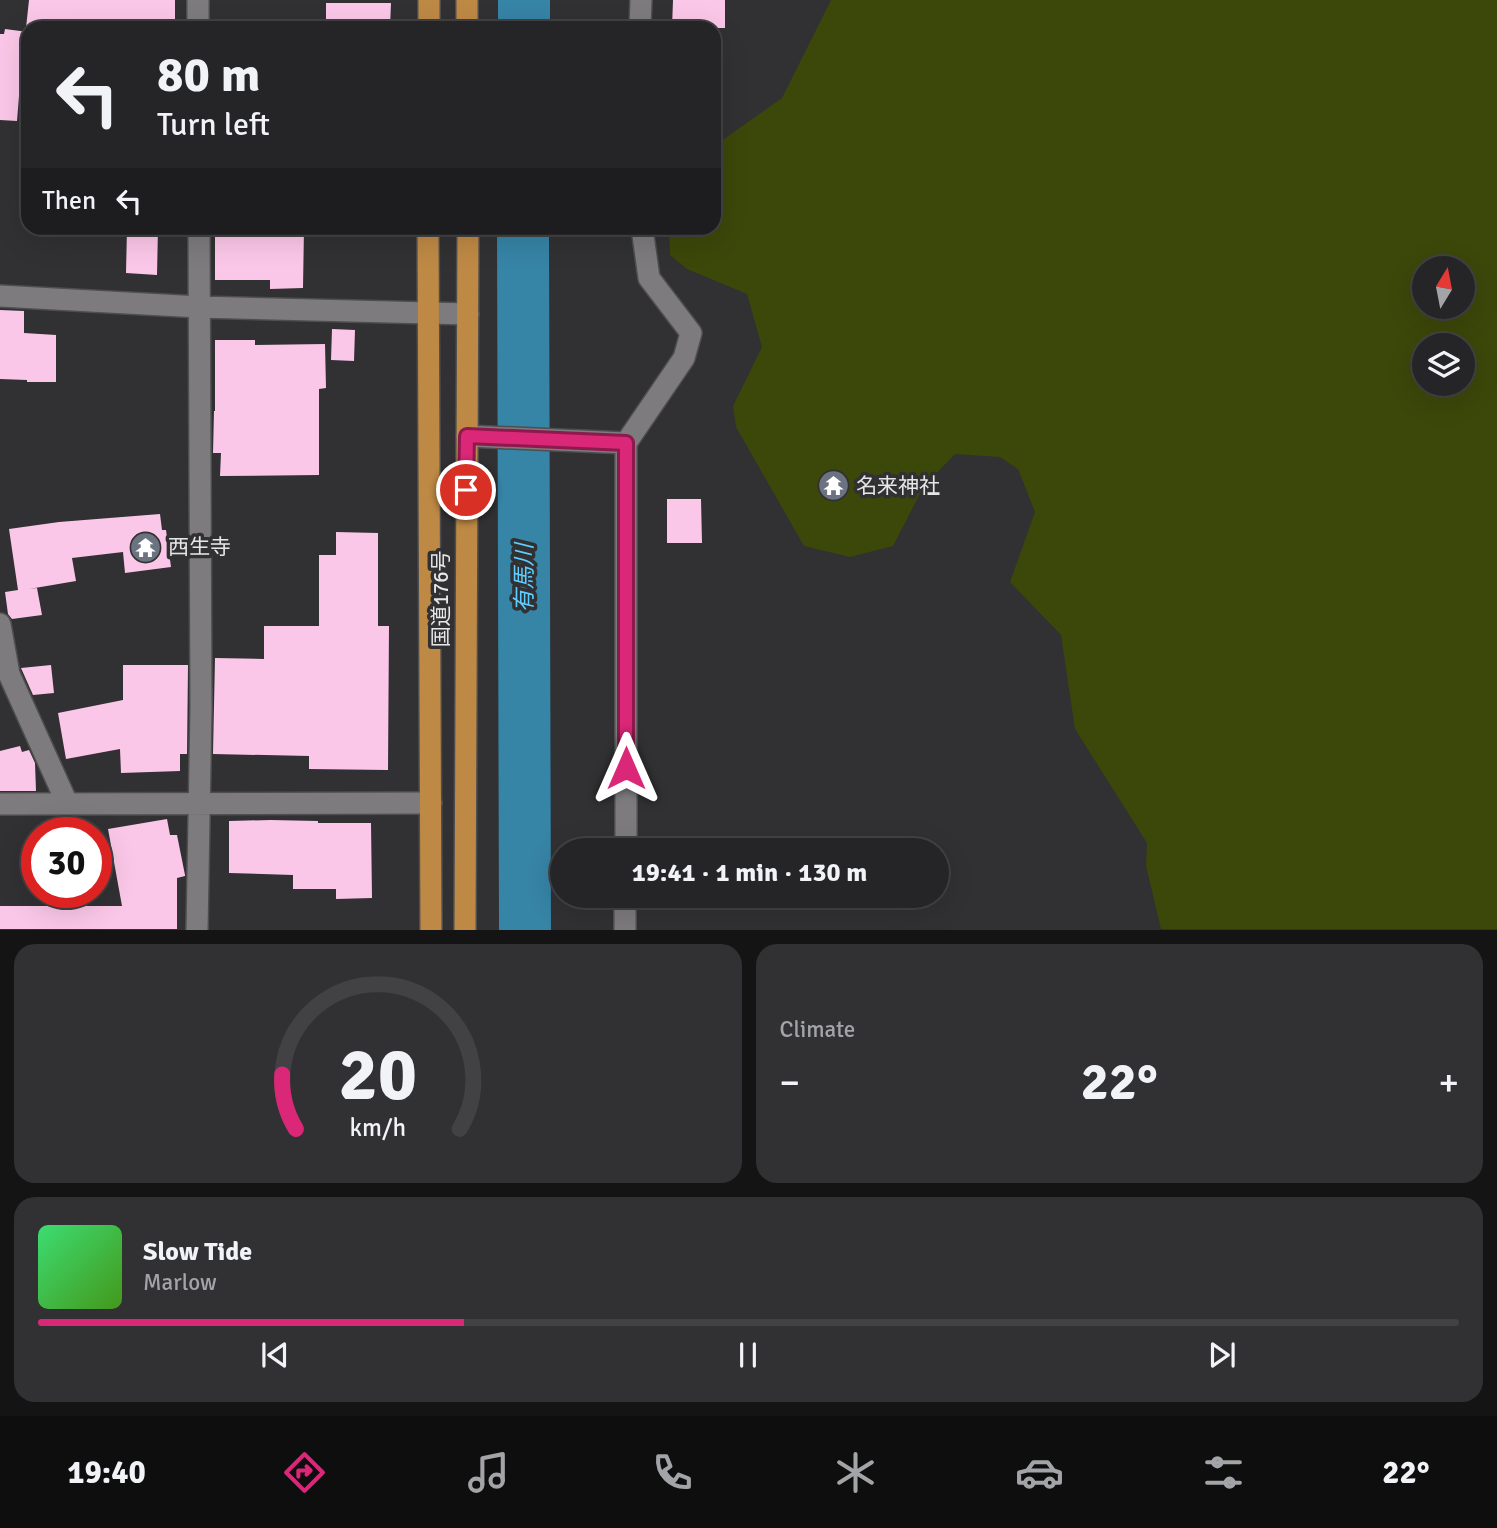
<!DOCTYPE html>
<html lang="en">
<head>
<meta charset="utf-8">
<style>
  body { margin:0; font-family:Signika,"Noto Sans JP",sans-serif; background:#313032; color:#f1f3f6; height:100vh; display:flex; flex-direction:column; font-size:26px; white-space:nowrap }
  * { box-sizing:border-box; margin:0 }
  p { font-size:23px; color:#a3a4a7 }
  .icon { flex:none; width:38px; height:38px; fill:none; stroke:currentColor; stroke-width:2; stroke-linecap:round; stroke-linejoin:round }
  .map { position:relative; height:930px; overflow:hidden }
  .side { display:flex; flex-direction:column; gap:14px; padding:14px; background:#141415; flex:1 }
  .side>* { flex:none }
  .banner { position:absolute; left:21px; top:21px; width:700px; height:214px; border-radius:21px; box-shadow:0 7px 28px #0002,0 0 0 2px #424143; background:#252426; color:#f1f3f6; overflow:hidden }
  .needle { width:46px; rotate:10deg }
  .controls { position:absolute; left:1412px; top:256px; display:grid; gap:14px }
  .controls a { display:grid; place-items:center; width:63px; height:63px; border-radius:50%; background:#252426; box-shadow:0 7px 28px #0002,0 0 0 2px #424143; font-size:35px }
  .speed { position:absolute; left:21px; top:817px; display:flex; gap:14px; font-size:35px; font-weight:700; text-align:center }
  .speed>* { display:grid; place-content:center; width:91px; height:91px; border-radius:50%; background:#252426; box-shadow:0 7px 28px #0002,0 0 0 2px #424143; line-height:1 }
  .speed .limit { border:10px solid #d22; background:#fff; color:#111 }
  .pin { position:absolute; display:grid; place-items:center; width:60px; height:60px; color:#fff; margin:-30px; border:4px solid #fff; border-radius:50%; box-shadow:0 2px 7px #0007 }
  .me { position:absolute; width:77px; margin:-38px; rotate:0deg; stroke-linejoin:round; filter:drop-shadow(0 0 5px #0008) }
  .turn { display:flex; align-items:center; gap:24px; height:147px; padding:0 21px; font-size:32px }
  .turn .icon { width:91px; height:91px; stroke-width:2.5 }
  .turn b { display:block; font-size:49px; line-height:60px }
  .then { display:flex; align-items:center; height:66px; padding:0 21px; background:#0003; gap:14px; font-size:26px }
  .big { font-size:52px; font-weight:800; line-height:1.1 }
  .side .card { flex:1; display:flex; flex-direction:column; justify-content:center; gap:10px; min-width:0; padding:0 24px; border-radius:21px; background:#313032 }
  .side .dial { align-items:center; gap:0 }
  .dial svg { height:182px; overflow:visible; fill:none; stroke:#424143; stroke-width:7; stroke-linecap:round; text-anchor:middle }
  .dial text { fill:#f1f3f6; stroke:none }
  .song { display:flex; align-items:center; gap:21px }
  .cover { width:84px; height:84px; border-radius:10px; background:linear-gradient(135deg,hsl(140 70% 55%),hsl(100 70% 35%)) }
  .played { height:7px; border-radius:4px; background:linear-gradient(90deg,#db2777 30%,#424143 30%) }
  .keys { display:flex; justify-content:space-around; direction:ltr }
  .heat { display:flex; justify-content:space-between; align-items:center; font-size:38px; direction:ltr }
  .side .tiles { flex:1; display:grid; gap:14px; grid-template-columns:1fr 1fr }
  .card:last-child { grid-column:span 2 }
  .trip { position:absolute; left:550px; top:838px; width:399px; height:70px; border-radius:35px; background:#252426; box-shadow:0 7px 28px #0002,0 0 0 2px #424143; font-weight:800; line-height:70px; text-align:center }
  .dock { display:flex; height:112px; justify-content:space-around; align-items:center; background:#0f0e0f; color:#a3a4a7 }
  .dock .icon { width:49px; height:49px }
  .dock .active { color:#db2777 }
  .dock b { font-size:32px; color:#f1f3f6 }
  .map>svg:first-child { display:block }
  .green { fill:#3c470a; fill-rule:evenodd }
  .lines { fill:none; stroke-linecap:round; stroke-linejoin:round }
  .river { stroke:#3684a6; stroke-width:52 }
  .building { fill:#fbc7e8 }
  .minor-casing { stroke:#4e4e4f; stroke-width:24 }
  .highway-casing { stroke:#4e4e4f; stroke-width:24 }
  .minor { stroke:#7d7b7e; stroke-width:21 }
  .highway { stroke:#be8945; stroke-width:21 }
  .route-casing { stroke:#8e194d; stroke-width:18 }
  .route { stroke:#db2777; stroke-width:12 }
  .labels { text-anchor:middle; stroke-width:7; stroke-linejoin:round; paint-order:stroke }
  .poi-label { font-size:21px; fill:#e6e6e7; stroke:#313032; text-anchor:start }
  .street-label { font-size:21px; fill:#e6e6e7; stroke:#313032 }
  .water-label { font-size:23px; font-style:italic; fill:#5fcdfe; stroke:#313032 }
</style>
</head>
<body>
<div class="map">
<svg width="1497" height="930" viewBox="0 0 1497 930">
  <rect width="100%" height="100%" fill="#313032"/>
  <!-- green -->
  <path class="green" d="M 831,0 L 1497,0 L 1497,929 L 1161,929 L 1146,866 L 1147,843 L 1075,729 L 1061,635 L 1010,582 L 1035,512 L 1018,469 L 1000,457 L 955,454 L 924,486 L 893,546 L 850,557 L 804,546 L 736,427 L 733,406 L 762,347 L 747,294 L 687,269 L 670,255 L 669,231 L 669,228 L 714,228 L 714,151 L 724,139 L 782,98 ZM 1424,268 L 1463,268 L 1463,306 L 1424,306 ZM 1424,345 L 1463,345 L 1463,383 L 1424,383 Z"/>
  <g class="lines">
    <!-- river -->
    <path class="river" d="M 524,28 L 524,0
      M 523,228 L 525,930"/>
  </g>
  <!-- building -->
  <path class="building" d="M 29,0 L 175,0 L 175,28 L 26,28 Z
    M 673,0 L 725,0 L 725,28 L 672,28 Z
    M 326,3 L 391,3 L 390,28 L 326,28 Z
    M 5,29 L 28,32 L 28,72 L 21,71 L 17,121 L 0,120 L 0,34 L 4,34 Z
    M 127,228 L 158,228 L 157,275 L 126,273 Z
    M 215,228 L 304,228 L 303,288 L 270,289 L 270,280 L 215,280 Z
    M 0,310 L 24,311 L 24,333 L 56,335 L 56,382 L 27,382 L 27,380 L 0,379 Z
    M 332,329 L 355,330 L 354,361 L 331,360 Z
    M 215,340 L 255,340 L 255,345 L 325,344 L 326,388 L 319,389 L 319,475 L 220,476 L 221,453 L 213,453 L 214,411 L 215,411 Z
    M 667,499 L 701,499 L 702,543 L 667,543 Z
    M 160,514 L 162,530 L 166,530 L 171,567 L 125,573 L 123,552 L 72,558 L 76,581 L 29,589 L 37,588 L 42,615 L 12,619 L 8,614 L 5,592 L 18,590 L 9,529 L 59,522 Z
    M 336,532 L 378,533 L 378,626 L 389,626 L 388,770 L 309,769 L 309,756 L 213,754 L 215,658 L 264,659 L 264,626 L 319,626 L 319,555 L 336,555 Z
    M 51,665 L 54,693 L 33,695 L 21,668 Z
    M 123,665 L 188,665 L 187,754 L 180,754 L 180,771 L 121,773 L 120,749 L 66,759 L 58,713 L 123,700 Z
    M 20,746 L 22,752 L 29,750 L 35,763 L 36,791 L 0,791 L 0,751 Z
    M 167,819 L 170,835 L 177,835 L 185,875 L 185,876 L 177,878 L 177,929 L 0,929 L 0,906 L 122,906 L 108,829 Z
    M 270,820 L 318,821 L 318,823 L 371,823 L 372,898 L 336,899 L 336,889 L 293,889 L 293,875 L 229,873 L 229,821 Z"/>
  <g class="lines">
    <defs>
      <path id="minor" d="M 198,0 L 198,28
        M 640,28 L 641,0
        M 0,296 L 199,307 L 468,314
        M 467,436 L 626,443
        M 0,624 L 9,674 L 67,803
        M 0,804 L 431,803
        M 626,850 L 626,443 L 684,358 L 691,333 L 649,278 L 642,228
        M 197,930 L 201,708 L 199,228
        M 625,930 L 625,896"/>
      <path id="highway" d="M 429,0 L 429,28
        M 467,0 L 467,28
        M 428,228 L 431,930
        M 465,930 L 468,228"/>
    </defs>
    <!-- minor casing -->
    <use href="#minor" class="minor-casing"/>
    <!-- highway casing -->
    <use href="#highway" class="highway-casing"/>
    <!-- minor -->
    <use href="#minor" class="minor"/>
    <!-- highway -->
    <use href="#highway" class="highway"/>
  </g>
  <g class="lines">
    <defs>
      <path id="route" d="M 466,490 L 467,436 L 626,443 L 626,768"/>
    </defs>
    <!-- route casing -->
    <use href="#route" class="route-casing"/>
    <!-- route -->
    <use href="#route" class="route"/>
  </g>
  <!-- icons -->
  <defs>
    <symbol id="temple-disc" viewBox="-11 -11 22 22"><circle r="9.5" fill="#6b7280" stroke="#313032"/><path d="M0-6L5-2H3V0L6.5 2.5H4V6H1.5V3h-3V6H-4V2.5H-6.5L-3 0V-2H-5Z" fill="#fff"/></symbol>
  </defs>
  <g fill-rule="evenodd">
    <use href="#temple-disc" x="816" y="468" width="35" height="35"/>
    <use href="#temple-disc" x="128" y="530" width="35" height="35"/>
  </g>
  <g class="labels">
    <!-- poi labels -->
    <g class="poi-label">
      <text x="856" y="493">名来神社</text>
      <text x="168" y="554">西生寺</text>
    </g>
    <!-- street labels -->
    <g class="street-label">
      <text transform="translate(441 599) rotate(-90)" y="7">国道176号</text>
    </g>
    <!-- water labels -->
    <g class="water-label">
      <text transform="translate(524 578) rotate(-90)" y="8">有馬川</text>
    </g>
  </g>
</svg>
<div class="controls">
<a><svg class="needle" viewBox="-14 -14 28 28"><path d="M0-13l5 13h-10z" fill="#e53935"/><path d="M0 13l5-13h-10z" fill="#a3a4a7"/></svg></a>
<a><svg class="icon" aria-label="layers" viewBox="0 0 24 24"><path d="M12 4l9 5-9 5-9-5zM3 14l9 5 9-5"/></svg></a>
</div>
<div class="speed"><div class="limit">30</div></div>
<div class="pin" style="left:466px;top:490px;background:#d93025"><svg class="icon" aria-label="arrive" viewBox="0 0 24 24"><path d="M6 21V4h12l-3 4 3 4H6"/></svg></div>
<svg class="me" style="left:626px;top:768px" viewBox="-20 -20 40 40"><path d="M0-17L14 15 0 8-14 15z" fill="#db2777" stroke="#fff" stroke-width="4"/></svg>
<div class="trip">19:41 · 1 min · 130 m</div>
<div class="banner">
<div class="turn"><svg class="icon" aria-label="left" viewBox="0 0 24 24"><path d="M17 20v-9H6M10 6l-5 5 5 5"/></svg><div><b>80 m</b>Turn left</div></div>
<div class="then">Then<svg class="icon" aria-label="left" viewBox="0 0 24 24"><path d="M17 20v-9H6M10 6l-5 5 5 5"/></svg></div>
</div>
</div>
<section class="side">
<div class="tiles">
<div class="card dial"><svg viewBox="0 0 100 80">
<path d="M14 69A42 42 0 1 1 86 69"/>
<path d="M14 69A42 42 0 0 1 8 45" stroke="#db2777"/>
<text x="50" y="56" font-size="32" font-weight="700">20</text>
<text x="50" y="72" font-size="11">km/h</text>
</svg></div>
<div class="card"><p>Climate</p>
<div class="heat"><a>−</a><b class="big">22°</b><a>+</a></div>
</div>
<div class="card">
<div class="song"><i class="cover"></i><div><b>Slow Tide</b><p>Marlow</p></div></div>
<div class="played"></div>
<div class="keys"><svg class="icon" aria-label="previous" viewBox="0 0 24 24"><path d="M18 5L8 12l10 7zM5 5v14"/></svg><svg class="icon" aria-label="pause" viewBox="0 0 24 24"><path d="M8 5v14M16 5v14"/></svg><svg class="icon" aria-label="next" viewBox="0 0 24 24"><path d="M6 5l10 7-10 7zM19 5v14"/></svg></div>
</div>
</div>
</section>
<nav class="dock">
<b>19:40</b>
<svg class="icon active" aria-label="directions" viewBox="0 0 24 24"><path d="M12 3l9 9-9 9-9-9zM9 14v-3h6M13 9l2 2-2 2"/></svg>
<svg class="icon" aria-label="music" viewBox="0 0 24 24"><path d="M9 18V5l10-2v13"/><circle cx="6" cy="18" r="3"/><circle cx="16" cy="16" r="3"/></svg>
<svg class="icon" aria-label="phone" viewBox="0 0 24 24"><path d="M5 4h4l2 5-3 2q2 4 5 5l2-3 5 2v4C11 20 4 13 5 4z"/></svg>
<svg class="icon" aria-label="climate" viewBox="0 0 24 24"><path d="M12 3v18M4 7l16 10M4 17L20 7"/></svg>
<svg class="icon" aria-label="car" viewBox="0 0 24 24"><path d="M5 17H2v-5l4-1 3-4h7l3 4 3 1v5h-3M9 17h6M6 11h13"/><circle cx="7" cy="17" r="2"/><circle cx="17" cy="17" r="2"/></svg>
<svg class="icon" aria-label="filters" viewBox="0 0 24 24"><path d="M4 7h16M4 17h16"/><circle cx="9" cy="7" r="2"/><circle cx="15" cy="17" r="2"/></svg>
<b>22°</b>
</nav>
</body>
</html>
